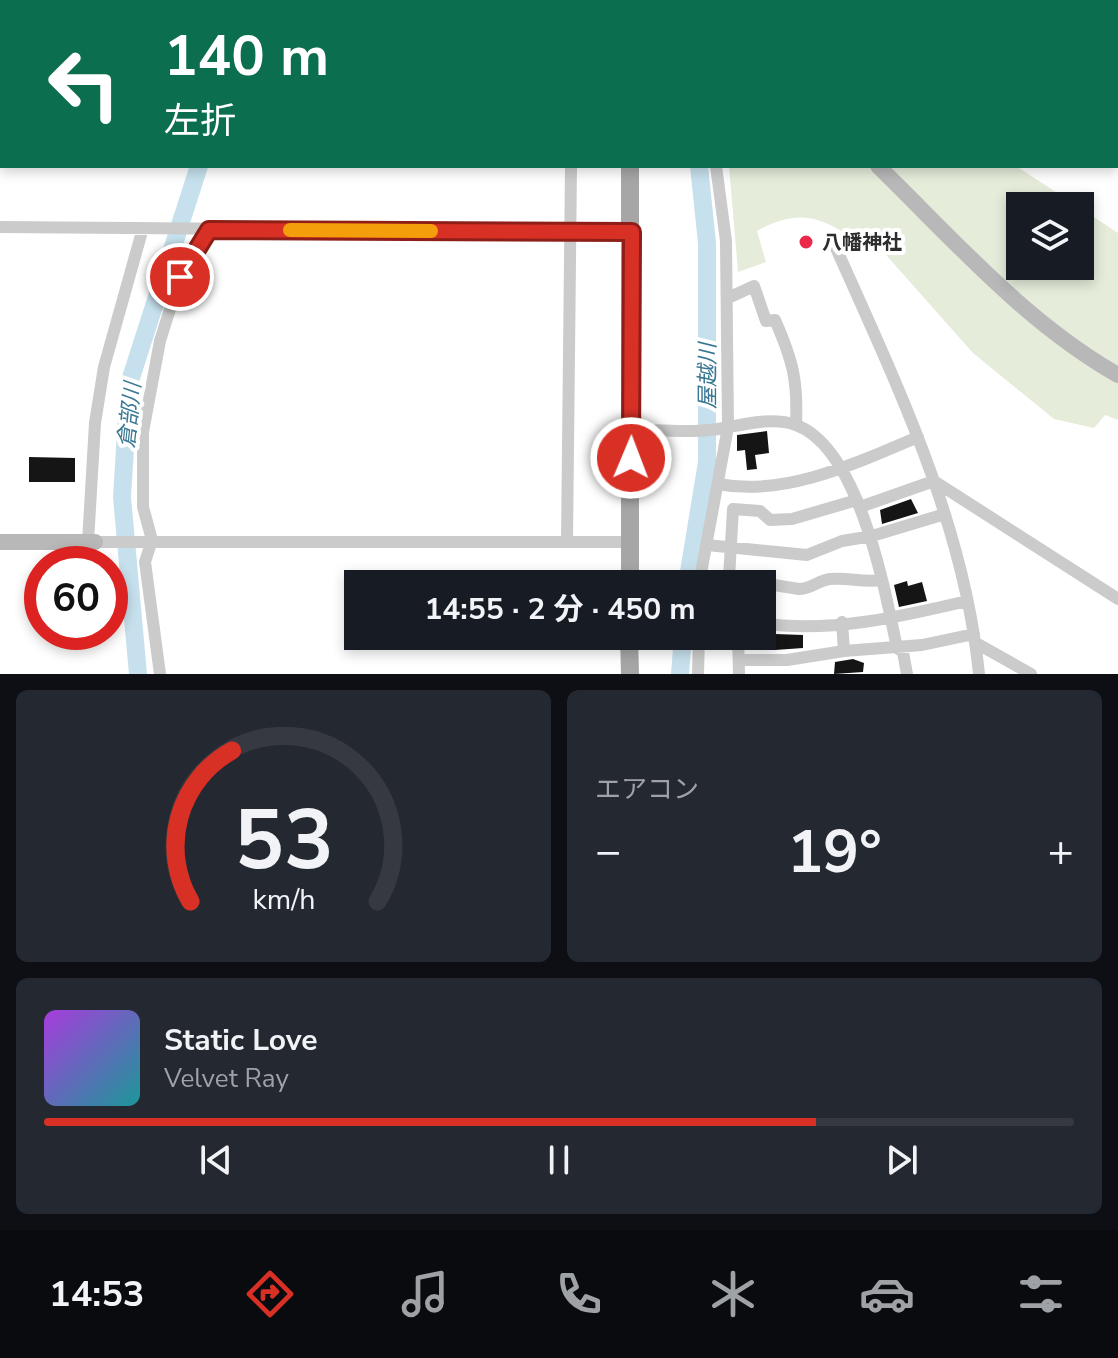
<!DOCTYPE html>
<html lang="ja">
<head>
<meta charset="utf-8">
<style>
  body { margin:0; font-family:"Nunito Sans","Noto Sans JP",sans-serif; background:#242831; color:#f1f3f6; height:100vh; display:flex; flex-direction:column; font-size:30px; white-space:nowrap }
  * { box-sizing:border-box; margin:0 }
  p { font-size:26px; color:#9ea1a6 }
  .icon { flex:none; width:44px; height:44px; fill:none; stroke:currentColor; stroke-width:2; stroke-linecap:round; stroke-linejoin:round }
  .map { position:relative; height:674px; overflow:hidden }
  .sheet { display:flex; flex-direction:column; gap:16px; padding:16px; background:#0d0f14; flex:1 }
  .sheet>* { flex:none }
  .banner { position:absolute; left:0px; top:0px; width:1118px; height:168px; box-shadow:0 4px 12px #0003; background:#0b6e4f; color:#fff; overflow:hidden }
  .fabs { position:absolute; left:1006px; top:192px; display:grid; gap:16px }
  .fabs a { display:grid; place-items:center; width:88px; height:88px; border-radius:0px; background:#171b24; box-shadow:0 4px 12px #0003; font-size:40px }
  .speed { position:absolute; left:24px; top:546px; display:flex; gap:16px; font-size:40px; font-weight:700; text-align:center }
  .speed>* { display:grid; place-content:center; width:104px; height:104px; border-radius:50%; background:#171b24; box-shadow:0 4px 12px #0003; line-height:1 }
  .speed .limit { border:12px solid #d22; background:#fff; color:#111 }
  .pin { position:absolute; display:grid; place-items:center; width:68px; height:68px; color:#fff; margin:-34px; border:4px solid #fff; border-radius:50%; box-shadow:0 2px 8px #0007 }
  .me { position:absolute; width:88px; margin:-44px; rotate:1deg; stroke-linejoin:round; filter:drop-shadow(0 0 6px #0008) }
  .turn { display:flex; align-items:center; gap:28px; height:168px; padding:0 32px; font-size:36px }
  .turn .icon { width:104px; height:104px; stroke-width:2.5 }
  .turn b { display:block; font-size:56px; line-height:68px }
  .big { font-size:60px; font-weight:700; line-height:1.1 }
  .sheet .tile { flex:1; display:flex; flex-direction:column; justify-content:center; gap:12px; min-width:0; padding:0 28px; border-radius:12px; background:#242831 }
  .sheet .dial { align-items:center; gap:0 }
  .dial svg { height:208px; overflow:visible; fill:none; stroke:#363941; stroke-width:7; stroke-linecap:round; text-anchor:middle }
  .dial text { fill:#f1f3f6; stroke:none }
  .song { display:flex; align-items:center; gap:24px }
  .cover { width:96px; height:96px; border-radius:12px; background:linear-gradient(135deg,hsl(280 70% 55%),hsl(180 70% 35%)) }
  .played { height:8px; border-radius:4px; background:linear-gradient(90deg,#d93025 75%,#363941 75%) }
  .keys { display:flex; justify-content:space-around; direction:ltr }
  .heat { display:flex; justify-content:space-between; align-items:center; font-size:44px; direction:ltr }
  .sheet .tiles { flex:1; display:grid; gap:16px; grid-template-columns:1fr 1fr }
  .tile:last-child { grid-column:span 2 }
  .trip { position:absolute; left:344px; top:570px; width:432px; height:80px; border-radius:0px; background:#171b24; box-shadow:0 4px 12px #0003; font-weight:700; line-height:80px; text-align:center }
  .menu { display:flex; height:128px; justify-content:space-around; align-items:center; background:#090b0e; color:#9ea1a6 }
  .menu .icon { width:56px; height:56px }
  .menu .active { color:#d93025 }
  .menu b { font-size:36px; color:#f1f3f6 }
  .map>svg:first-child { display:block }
  .green { fill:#e5ecda }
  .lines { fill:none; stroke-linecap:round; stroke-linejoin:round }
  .river { stroke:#c6e1ed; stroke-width:18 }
  .building { fill:#151515 }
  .street { stroke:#cbcbcb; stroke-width:12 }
  .secondary { stroke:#b8b8b8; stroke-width:16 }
  .primary { stroke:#a6a6a6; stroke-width:18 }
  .route-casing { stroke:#8d1f18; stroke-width:20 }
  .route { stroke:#d93025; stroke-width:14 }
  .slow { stroke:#f59e0b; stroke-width:14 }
  .poi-dot { fill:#ec2949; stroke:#fff; stroke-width:3 }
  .labels { text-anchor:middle; stroke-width:8; stroke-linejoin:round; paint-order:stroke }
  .poi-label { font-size:20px; font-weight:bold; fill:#2e2e2e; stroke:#fff; text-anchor:start }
  .water-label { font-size:22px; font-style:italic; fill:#397893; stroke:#fff }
</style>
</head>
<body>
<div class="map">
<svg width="1118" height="674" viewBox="0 0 1118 674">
  <rect width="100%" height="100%" fill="#fff"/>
  <!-- green -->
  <path class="green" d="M 729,166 L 1016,166 L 1077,206 L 1020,206 L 1020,266 L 1080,266 L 1080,208 L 1118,233 L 1118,420 L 1105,415 L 1094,428 L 1054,419 L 973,353 L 871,238 L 849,251 L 846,234 C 814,213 791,212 757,231 L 766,262 L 738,272 Z"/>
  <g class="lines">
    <!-- river -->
    <path class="river" d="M 654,0 L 656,2
      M 235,2 L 235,0
      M 687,584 L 707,462 L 707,243 L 699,166
      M 138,674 L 122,497 L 129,384 L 199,166
      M 680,674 L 683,636"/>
  </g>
  <!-- building -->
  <path class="building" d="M 767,431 L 769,453 L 755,455 L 757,469 L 747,470 L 745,450 L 737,451 L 737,435 Z
    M 29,457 L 75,458 L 75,482 L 29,482 Z
    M 911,499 L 918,513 L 882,524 L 880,510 Z
    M 575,571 L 611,571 L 611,584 L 575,584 Z
    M 907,581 L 908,586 L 922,582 L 927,601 L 899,607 L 894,585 Z
    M 775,634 L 803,635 L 803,648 L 775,650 Z
    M 853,659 L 864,663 L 863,672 L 834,674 L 835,662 Z"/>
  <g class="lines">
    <!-- street -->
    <path class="street" d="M 163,2 L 163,0
      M 198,2 L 198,0
      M 688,2 L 691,0
      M 0,227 L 632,232
      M 836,248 C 897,385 964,523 979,674
      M 728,298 L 754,286 L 766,321 L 775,320 C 793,361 798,381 796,425
      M 632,430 C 661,429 695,434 724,428 C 746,424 773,417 796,425 C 859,448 885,590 897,648 L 903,652 L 907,674
      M 934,481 L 1118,599
      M 718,484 C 786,497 856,463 918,437
      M 857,500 L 792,519 L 770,520 L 760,511 L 733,509 L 729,578 L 799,589 C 811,589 819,580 830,579 C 849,577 862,583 882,580
      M 860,507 L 934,481
      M 567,541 L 571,166
      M 88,542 L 95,423 L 104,367 L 143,228
      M 95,542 L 630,542
      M 707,545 L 807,555 L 842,541 L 872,536 L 945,514
      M 699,584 L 728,427 L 726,241 L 716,166
      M 842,622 L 844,651
      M 762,623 C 827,634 904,616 967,601
      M 738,636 L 739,674
      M 976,643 L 1031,674
      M 739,660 L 787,660 L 844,651 L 922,645 L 974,634
      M 160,674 L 145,562 L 152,540 L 143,507 L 143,432 L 160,341 L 180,277 L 209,230
      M 698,674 L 699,636"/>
    <!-- secondary -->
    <path class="secondary" d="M 878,166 C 954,240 1025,322 1118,375
      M 0,542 L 95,542"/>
    <!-- primary -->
    <path class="primary" d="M 88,0 L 95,2
      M 630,584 L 630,166
      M 629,636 L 630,674"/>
  </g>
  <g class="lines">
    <defs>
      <path id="route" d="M 180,277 L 209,230 L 632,232 L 631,458"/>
    </defs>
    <!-- route casing -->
    <use href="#route" class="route-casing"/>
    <!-- route -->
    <use href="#route" class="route"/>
    <!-- slow -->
    <path class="slow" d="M 290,230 L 431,231"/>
  </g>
  <!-- markers -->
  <circle class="poi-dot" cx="806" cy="242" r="8"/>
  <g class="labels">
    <!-- poi labels -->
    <g class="poi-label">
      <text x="822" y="249">八幡神社</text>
    </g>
    <!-- water labels -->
    <g class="water-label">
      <text transform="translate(707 376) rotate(-90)" y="8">屋越川</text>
      <text transform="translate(129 415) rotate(-84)" y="8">倉部川</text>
    </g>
  </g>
</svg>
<div class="fabs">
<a><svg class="icon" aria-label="layers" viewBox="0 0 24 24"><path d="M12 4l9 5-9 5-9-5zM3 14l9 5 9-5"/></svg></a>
</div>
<div class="speed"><div class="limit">60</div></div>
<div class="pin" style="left:180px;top:277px;background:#d93025"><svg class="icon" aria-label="arrive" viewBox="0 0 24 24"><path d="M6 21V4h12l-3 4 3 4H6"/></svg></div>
<svg class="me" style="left:631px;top:458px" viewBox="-20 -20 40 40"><circle r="17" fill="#d93025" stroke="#fff" stroke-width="3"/><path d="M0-11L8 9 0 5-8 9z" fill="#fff"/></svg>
<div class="trip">14:55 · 2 分 · 450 m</div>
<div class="banner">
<div class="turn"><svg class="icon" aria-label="left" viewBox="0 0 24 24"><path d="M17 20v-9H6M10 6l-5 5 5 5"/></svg><div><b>140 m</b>左折</div></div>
</div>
</div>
<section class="sheet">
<div class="tiles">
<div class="tile dial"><svg viewBox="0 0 100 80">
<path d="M14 69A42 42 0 1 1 86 69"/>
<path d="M14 69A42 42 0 0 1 30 11" stroke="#d93025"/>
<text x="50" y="56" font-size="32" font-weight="700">53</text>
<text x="50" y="72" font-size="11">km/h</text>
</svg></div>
<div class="tile"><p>エアコン</p>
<div class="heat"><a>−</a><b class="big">19°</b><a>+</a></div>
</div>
<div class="tile">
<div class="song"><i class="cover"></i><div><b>Static Love</b><p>Velvet Ray</p></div></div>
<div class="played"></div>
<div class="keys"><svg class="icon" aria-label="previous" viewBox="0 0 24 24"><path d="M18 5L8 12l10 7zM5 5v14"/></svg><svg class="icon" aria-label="pause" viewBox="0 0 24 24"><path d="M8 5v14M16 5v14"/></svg><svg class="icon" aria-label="next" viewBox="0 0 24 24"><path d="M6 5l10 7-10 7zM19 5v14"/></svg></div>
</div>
</div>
</section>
<nav class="menu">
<b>14:53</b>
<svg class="icon active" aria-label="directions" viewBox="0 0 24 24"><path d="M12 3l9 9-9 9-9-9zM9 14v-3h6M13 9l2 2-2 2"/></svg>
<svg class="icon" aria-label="music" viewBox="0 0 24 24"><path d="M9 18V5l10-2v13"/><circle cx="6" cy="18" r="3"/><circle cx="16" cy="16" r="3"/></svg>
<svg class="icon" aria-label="phone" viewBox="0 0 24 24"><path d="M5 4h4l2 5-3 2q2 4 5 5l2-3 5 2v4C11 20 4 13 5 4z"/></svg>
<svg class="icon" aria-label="climate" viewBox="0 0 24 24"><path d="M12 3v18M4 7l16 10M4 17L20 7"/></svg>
<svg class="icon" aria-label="car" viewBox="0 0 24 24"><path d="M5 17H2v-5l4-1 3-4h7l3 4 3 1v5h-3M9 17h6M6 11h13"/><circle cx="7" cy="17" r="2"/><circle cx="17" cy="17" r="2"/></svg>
<svg class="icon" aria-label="filters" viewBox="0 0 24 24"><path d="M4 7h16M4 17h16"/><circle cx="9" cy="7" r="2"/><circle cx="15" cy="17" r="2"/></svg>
</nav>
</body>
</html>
